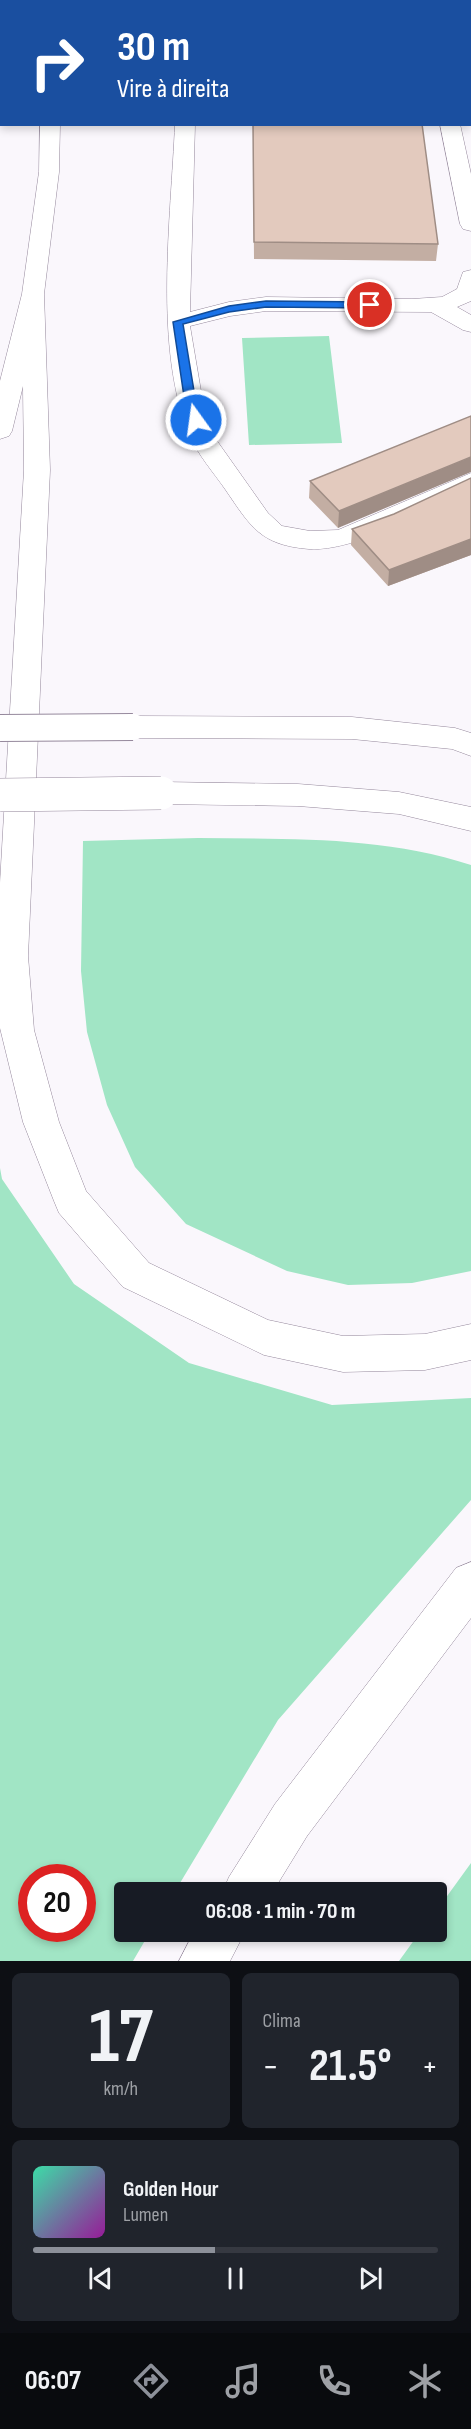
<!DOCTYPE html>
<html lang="pt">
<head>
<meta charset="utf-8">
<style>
  body { margin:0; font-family:"Sofia Sans Condensed",sans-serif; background:#20242c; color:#f1f3f6; height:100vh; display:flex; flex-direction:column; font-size:22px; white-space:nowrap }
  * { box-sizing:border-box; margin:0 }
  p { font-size:20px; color:#9ea1a6 }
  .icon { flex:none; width:33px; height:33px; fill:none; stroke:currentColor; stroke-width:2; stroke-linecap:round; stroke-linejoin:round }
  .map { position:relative; height:1961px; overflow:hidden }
  .details { display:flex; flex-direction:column; gap:12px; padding:12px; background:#0d0f14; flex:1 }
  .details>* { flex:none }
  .hud { position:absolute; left:0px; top:0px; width:471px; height:126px; box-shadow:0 3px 9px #0003; background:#1a4fa0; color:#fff; overflow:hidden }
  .speed { position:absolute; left:18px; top:1864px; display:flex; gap:12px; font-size:30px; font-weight:700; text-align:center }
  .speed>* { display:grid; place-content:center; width:78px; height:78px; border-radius:50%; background:#171b24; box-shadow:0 3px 9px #0003; line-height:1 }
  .speed .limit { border:9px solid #d22; background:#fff; color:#111 }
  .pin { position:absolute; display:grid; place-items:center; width:51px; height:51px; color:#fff; margin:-26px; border:3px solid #fff; border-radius:50%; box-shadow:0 2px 6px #0007 }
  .me { position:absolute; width:66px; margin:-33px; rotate:346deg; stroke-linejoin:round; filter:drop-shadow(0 0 4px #0008) }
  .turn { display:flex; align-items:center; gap:21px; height:126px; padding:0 18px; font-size:27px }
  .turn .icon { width:78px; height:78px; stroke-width:2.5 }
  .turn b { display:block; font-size:42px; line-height:51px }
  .big { font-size:45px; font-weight:700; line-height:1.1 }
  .details .card { flex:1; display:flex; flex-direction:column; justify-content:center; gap:9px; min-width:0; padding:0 21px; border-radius:9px; background:#20242c }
  .details .dial { align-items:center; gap:0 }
  .dial b { font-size:78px; line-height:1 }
  .song { display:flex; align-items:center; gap:18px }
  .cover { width:72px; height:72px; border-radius:9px; background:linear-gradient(135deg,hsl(160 70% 55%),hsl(300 70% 35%)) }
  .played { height:6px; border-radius:3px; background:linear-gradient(90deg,#8c9099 45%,#363941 45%) }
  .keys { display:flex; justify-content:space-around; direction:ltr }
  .heat { display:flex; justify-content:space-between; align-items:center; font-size:33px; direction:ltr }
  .details .tiles { flex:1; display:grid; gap:12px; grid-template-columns:1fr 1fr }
  .card:last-child { grid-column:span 2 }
  .trip { position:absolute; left:114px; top:1882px; width:333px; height:60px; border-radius:6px; background:#171b24; box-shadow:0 3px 9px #0003; font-weight:700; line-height:60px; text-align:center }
  .dock { display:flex; height:96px; justify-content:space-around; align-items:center; background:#090b0e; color:#9ea1a6 }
  .dock .icon { width:42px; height:42px }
  .dock .on { color:#8c9099 }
  .dock b { font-size:27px; color:#f1f3f6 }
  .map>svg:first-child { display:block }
  .green { fill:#a1e5c5; fill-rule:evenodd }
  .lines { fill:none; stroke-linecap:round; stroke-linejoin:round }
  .minor-casing { stroke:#95889c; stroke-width:1 }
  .major-casing { stroke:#95889c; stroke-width:1 }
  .highway-casing { stroke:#95889c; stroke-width:1 }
  .minor { fill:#fff; fill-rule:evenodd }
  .major { fill:#fff; fill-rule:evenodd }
  .highway { fill:#fff; fill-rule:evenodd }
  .major-bridge-far1-casing { stroke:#95889c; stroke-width:28; stroke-linecap:butt }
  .major-bridge-casing { stroke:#95889c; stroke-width:34; stroke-linecap:butt }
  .major-bridge-far1 { stroke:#fff; stroke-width:26 }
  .major-bridge { stroke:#fff; stroke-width:33 }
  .wall { fill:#c3aea3 }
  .shaded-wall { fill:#9f8d85 }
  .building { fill:#e3cabe; stroke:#9f8d85; stroke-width:1.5 }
  .route { fill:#1a73e8; stroke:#114b97; stroke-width:1.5 }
</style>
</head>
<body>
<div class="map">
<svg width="471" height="1961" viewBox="0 0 471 1961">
  <rect width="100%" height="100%" fill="#faf7fc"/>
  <!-- green -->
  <path class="green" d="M 329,336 L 342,443 L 249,445 L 242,338 Z
    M 198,838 C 290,839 383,836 471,865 L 471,1271 L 412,1283 L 348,1285 L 287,1271 L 186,1224 L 135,1167 L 107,1105 L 87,1032 L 81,971 L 83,841 Z
    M 0,1168 L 2,1179 L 74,1284 L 189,1363 L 332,1405 L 471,1398 L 471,1500 L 278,1720 L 174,1893 L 124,1893 L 124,1932 L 150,1932 L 133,1961 L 0,1961 ZM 32,1878 L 82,1878 L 82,1929 L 32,1929 Z
    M 471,1863 L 471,1961 L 399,1961 L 420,1932 L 436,1932 L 437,1910 Z"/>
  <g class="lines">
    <defs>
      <path id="minor" d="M 229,0 L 247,0 L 247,2 L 229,2 Z
        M 175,124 L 195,124 L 190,312 L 229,302 L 266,297 L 412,299 L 442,297 L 457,289 L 463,272 L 471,270 L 471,301 L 457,307 L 471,315 L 471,332 L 463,330 L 431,312 L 266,311 L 230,316 L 190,326 L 203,403 L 215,438 L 268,513 L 282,526 L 310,531 L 338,530 L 471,473 L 471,491 C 428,510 355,552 309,549 C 260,545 251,527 225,489 C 214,473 198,455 190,436 C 153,349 171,219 175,124 Z
        M 440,124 L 460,124 L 471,174 L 471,231 L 463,229 L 460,224 Z"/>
      <path id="major" d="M 45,0 L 63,0 L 63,2 L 45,2 Z
        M 40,124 L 60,124 L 59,172 L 44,294 L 50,470 L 28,956 L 34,1030 L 59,1122 L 86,1191 L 149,1263 L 268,1320 L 343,1336 L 425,1334 L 471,1324 L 471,1360 L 425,1370 L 343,1372 L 264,1355 L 123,1287 L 59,1213 L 54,1201 L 23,1122 L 0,1028 L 0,883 L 24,470 L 23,386 L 12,431 L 9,436 L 0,439 L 0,381 L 22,294 L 39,172 Z
        M 133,716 L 352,717 L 455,728 L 471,733 L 471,756 L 452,749 L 352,739 L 133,738 L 123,734 L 118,727 L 123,720 Z
        M 161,782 L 298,784 L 399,792 L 471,807 L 471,831 L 399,814 L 298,806 L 161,804 L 150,801 L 146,793 L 150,785 Z
        M 471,1562 L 471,1618 L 307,1836 L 272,1893 L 222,1893 L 229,1877 L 275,1804 L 456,1568 Z
        M 194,1932 L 245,1932 L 230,1961 L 179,1961 Z"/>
      <path id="highway" d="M 3,0 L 21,0 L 21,2 L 3,2 Z
        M 31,0 L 49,0 L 50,2 L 32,2 Z
        M 2,59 L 2,79 L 0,80 L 0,60 Z"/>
    </defs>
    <!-- minor casing -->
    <use href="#minor" class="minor-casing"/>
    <!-- major casing -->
    <use href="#major" class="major-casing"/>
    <!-- highway casing -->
    <use href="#highway" class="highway-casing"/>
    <!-- minor -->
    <use href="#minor" class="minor"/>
    <!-- major -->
    <use href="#major" class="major"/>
    <!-- highway -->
    <use href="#highway" class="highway"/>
    <defs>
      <path id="major-bridge-far1" d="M 0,728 L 133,727"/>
      <path id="major-bridge" d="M 0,795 L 161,793"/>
    </defs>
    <!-- major-bridge-far1 casing -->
    <use href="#major-bridge-far1" class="major-bridge-far1-casing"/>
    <!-- major-bridge casing -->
    <use href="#major-bridge" class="major-bridge-casing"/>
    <!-- major-bridge-far1 -->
    <use href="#major-bridge-far1" class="major-bridge-far1"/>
    <!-- major-bridge -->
    <use href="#major-bridge" class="major-bridge"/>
  </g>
  <!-- wall -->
  <path class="wall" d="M 253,124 L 438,244 L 436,261 L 254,259 Z
    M 471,416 L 338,528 L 309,498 L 310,481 Z
    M 471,478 L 471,555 L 388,586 L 351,545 L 352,529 L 394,514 Z"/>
  <!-- shaded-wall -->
  <path class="shaded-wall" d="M 471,457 L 471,472 L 338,528 L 339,511 Z
    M 471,539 L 471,555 L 388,586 L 389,570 Z"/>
  <!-- building -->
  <path class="building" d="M 125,0 L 167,0 L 167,2 L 125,2 Z
    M 253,124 L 422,124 L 438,244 L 254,242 Z
    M 471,416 L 471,457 L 339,511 L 310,481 Z
    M 471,478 L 471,539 L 389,570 L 352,529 L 394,514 Z"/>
  <!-- route -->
  <path class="route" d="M 266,301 L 370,302 L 375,305 L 370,308 L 266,307 L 229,312 L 183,324 L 196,403 L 201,420 L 192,422 L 185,403 L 173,322 L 229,306 Z"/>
</svg>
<div class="speed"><div class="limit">20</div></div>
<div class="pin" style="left:370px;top:305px;background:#d93025"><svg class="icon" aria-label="arrive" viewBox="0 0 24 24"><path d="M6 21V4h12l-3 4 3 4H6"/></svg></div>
<svg class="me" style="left:196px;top:420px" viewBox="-20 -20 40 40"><circle r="17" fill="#1a73e8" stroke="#fff" stroke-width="3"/><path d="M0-11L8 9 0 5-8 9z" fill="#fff"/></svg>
<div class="trip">06:08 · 1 min · 70 m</div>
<div class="hud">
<div class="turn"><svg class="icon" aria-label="right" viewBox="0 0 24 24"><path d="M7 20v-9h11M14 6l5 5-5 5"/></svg><div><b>30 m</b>Vire à direita</div></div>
</div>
</div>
<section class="details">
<div class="tiles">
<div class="card dial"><b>17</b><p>km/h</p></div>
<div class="card"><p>Clima</p>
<div class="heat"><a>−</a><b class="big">21.5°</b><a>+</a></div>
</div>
<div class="card">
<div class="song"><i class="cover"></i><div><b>Golden Hour</b><p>Lumen</p></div></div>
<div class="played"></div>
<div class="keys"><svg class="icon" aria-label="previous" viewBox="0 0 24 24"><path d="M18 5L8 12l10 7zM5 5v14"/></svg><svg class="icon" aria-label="pause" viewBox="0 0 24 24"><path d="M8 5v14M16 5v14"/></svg><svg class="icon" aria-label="next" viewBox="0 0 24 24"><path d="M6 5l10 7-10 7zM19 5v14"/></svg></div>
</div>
</div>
</section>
<nav class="dock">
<b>06:07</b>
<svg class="icon on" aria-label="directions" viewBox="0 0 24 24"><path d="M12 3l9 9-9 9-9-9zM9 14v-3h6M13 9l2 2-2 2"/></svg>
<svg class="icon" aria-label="music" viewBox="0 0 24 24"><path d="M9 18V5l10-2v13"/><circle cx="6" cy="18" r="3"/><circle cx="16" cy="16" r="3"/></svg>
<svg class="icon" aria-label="phone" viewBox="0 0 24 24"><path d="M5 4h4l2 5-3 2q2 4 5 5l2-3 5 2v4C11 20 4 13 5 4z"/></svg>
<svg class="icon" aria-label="climate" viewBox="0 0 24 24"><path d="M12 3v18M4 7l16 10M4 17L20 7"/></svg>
</nav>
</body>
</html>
